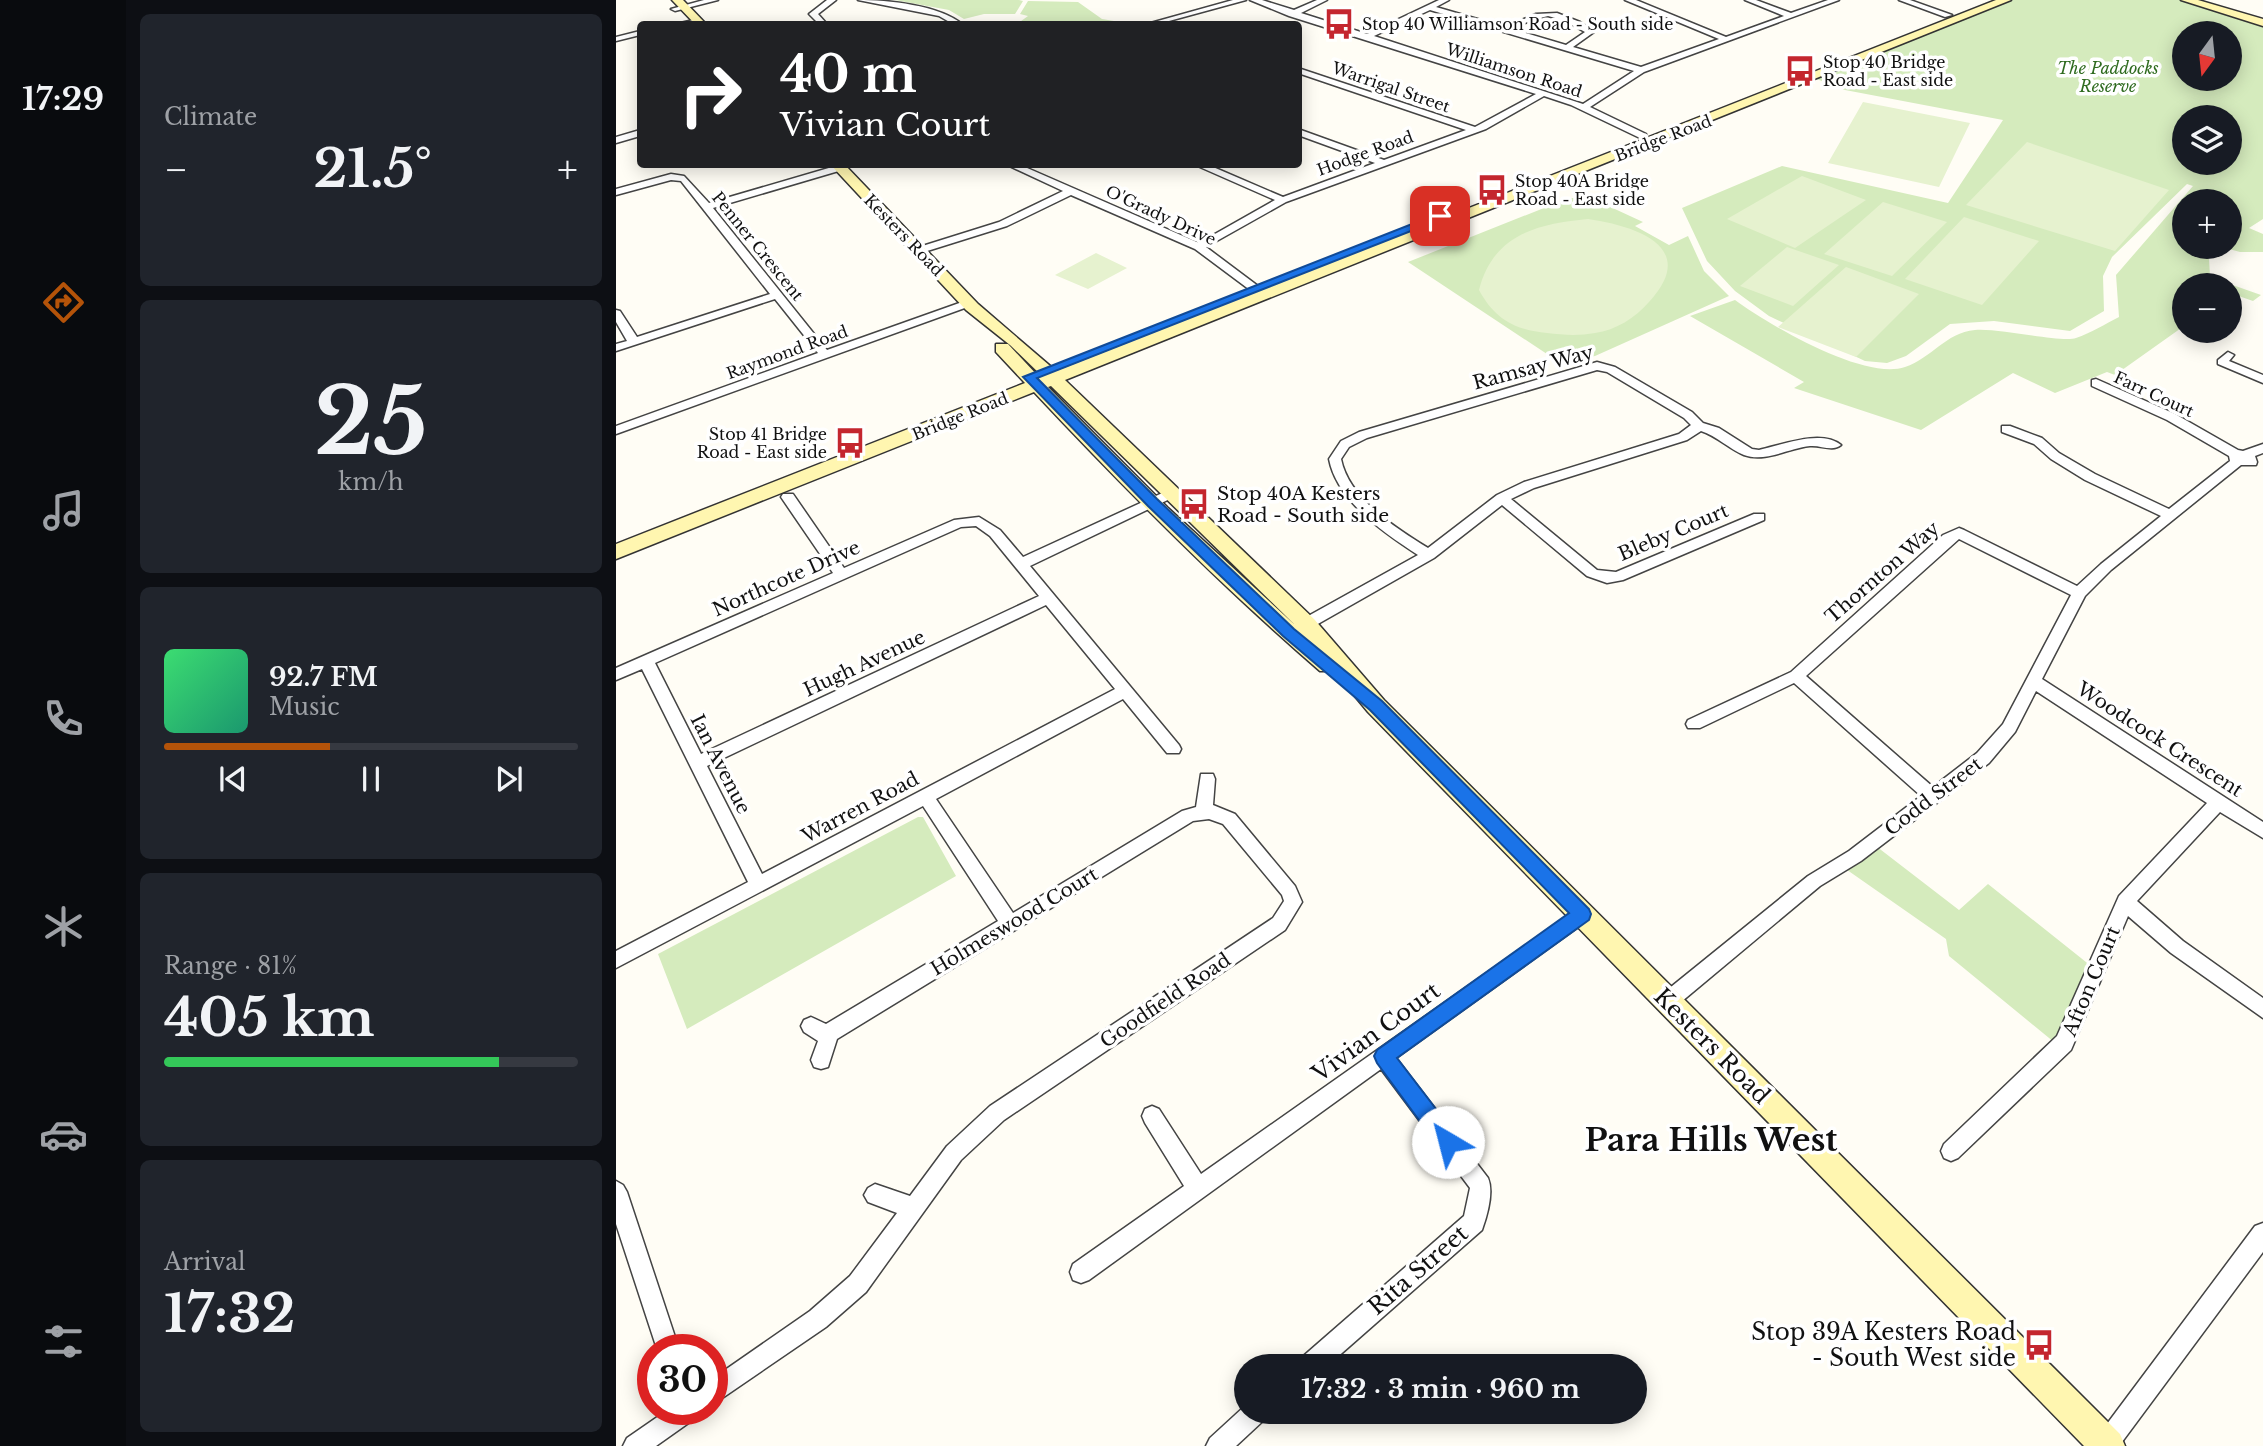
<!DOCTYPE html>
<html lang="en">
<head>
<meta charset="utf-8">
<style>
  body { margin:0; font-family:"Libre Baskerville",serif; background:#20242c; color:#f1f3f6; height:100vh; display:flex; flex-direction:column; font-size:26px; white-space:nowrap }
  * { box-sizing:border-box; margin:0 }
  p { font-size:23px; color:#9ea1a6 }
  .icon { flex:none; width:38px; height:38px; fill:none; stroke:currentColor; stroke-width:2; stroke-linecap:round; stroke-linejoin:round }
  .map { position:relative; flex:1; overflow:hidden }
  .details { display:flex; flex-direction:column; gap:14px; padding:14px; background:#0d0f14; width:490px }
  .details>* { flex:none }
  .top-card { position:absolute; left:21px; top:21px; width:665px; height:147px; border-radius:7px; box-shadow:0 4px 18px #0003; background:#202124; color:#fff; overflow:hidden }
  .needle { width:46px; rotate:195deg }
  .controls { position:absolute; left:1556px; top:21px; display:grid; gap:14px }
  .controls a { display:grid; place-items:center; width:70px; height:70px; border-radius:50%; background:#171b24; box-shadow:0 4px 18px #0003; font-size:35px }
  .speed { position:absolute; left:21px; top:1334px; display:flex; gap:14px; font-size:35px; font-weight:700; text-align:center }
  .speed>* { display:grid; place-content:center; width:91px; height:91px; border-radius:50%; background:#171b24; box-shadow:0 4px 18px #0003; line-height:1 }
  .speed .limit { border:10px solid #d22; background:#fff; color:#111 }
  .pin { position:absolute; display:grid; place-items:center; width:60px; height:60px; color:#fff; margin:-30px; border-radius:14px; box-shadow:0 4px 10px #0006 }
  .me { position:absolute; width:77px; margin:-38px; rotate:323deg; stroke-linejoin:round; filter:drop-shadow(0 0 5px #0008) }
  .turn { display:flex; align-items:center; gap:24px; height:147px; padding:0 28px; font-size:32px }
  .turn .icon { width:91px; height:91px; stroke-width:2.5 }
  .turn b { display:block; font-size:49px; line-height:60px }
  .big { font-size:52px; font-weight:800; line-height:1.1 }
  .details .card { flex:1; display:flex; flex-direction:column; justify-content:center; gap:10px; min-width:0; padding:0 24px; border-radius:10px; background:#20242c }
  .details .dial { align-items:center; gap:0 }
  .dial b { font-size:91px; line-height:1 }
  .song { display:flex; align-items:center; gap:21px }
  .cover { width:84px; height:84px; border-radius:10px; background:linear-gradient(135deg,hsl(140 70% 55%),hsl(160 70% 35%)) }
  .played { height:7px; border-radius:4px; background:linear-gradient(90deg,#b45309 40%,#363941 40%) }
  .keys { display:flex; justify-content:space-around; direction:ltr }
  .heat { display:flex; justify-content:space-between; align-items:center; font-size:38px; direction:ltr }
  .charge { height:10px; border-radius:5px; background:linear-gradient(90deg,#34c759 81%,#363941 0) }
  .trip { position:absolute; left:618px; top:1354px; width:413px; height:70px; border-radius:35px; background:#171b24; box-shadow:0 4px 18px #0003; font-weight:800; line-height:70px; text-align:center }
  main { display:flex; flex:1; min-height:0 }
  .tab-bar { display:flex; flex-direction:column; width:126px; justify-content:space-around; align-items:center; background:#090b0e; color:#9ea1a6 }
  .tab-bar .icon { width:49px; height:49px }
  .tab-bar .selected { color:#b45309 }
  .tab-bar b { font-size:32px; color:#f1f3f6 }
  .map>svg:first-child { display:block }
  .green { fill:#d5ebbd; fill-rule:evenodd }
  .pitch { fill:#e6f2cf }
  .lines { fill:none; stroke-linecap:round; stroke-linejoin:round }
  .street-casing { stroke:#444; stroke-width:3 }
  .secondary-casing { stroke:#333; stroke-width:3 }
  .street { fill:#fff; fill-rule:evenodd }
  .secondary { fill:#fff6b0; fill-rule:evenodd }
  .route { fill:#1a73e8; stroke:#114b97; stroke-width:2 }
  .labels { text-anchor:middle; stroke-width:7; stroke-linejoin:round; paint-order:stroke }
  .far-poi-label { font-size:16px; fill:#111; stroke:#fff; text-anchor:start }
  .far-park-label { font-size:16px; font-style:italic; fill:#2f6b1f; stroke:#fff }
  .far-street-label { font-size:16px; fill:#111; stroke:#fff }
  .street-label { font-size:19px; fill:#111; stroke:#fff }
  .poi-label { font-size:19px; fill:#111; stroke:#fff; text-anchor:start }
  .near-street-label { font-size:23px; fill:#111; stroke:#fff }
  .near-poi-label { font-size:23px; fill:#111; stroke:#fff; text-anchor:end }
  .near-district-label { font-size:32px; font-weight:bold; fill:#111; stroke:#fff }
</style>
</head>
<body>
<main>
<nav class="tab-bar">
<b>17:29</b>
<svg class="icon selected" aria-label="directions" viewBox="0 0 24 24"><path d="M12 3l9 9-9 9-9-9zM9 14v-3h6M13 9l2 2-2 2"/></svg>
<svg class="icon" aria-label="music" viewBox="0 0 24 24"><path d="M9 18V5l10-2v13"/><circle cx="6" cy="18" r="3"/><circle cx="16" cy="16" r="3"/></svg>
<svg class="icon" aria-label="phone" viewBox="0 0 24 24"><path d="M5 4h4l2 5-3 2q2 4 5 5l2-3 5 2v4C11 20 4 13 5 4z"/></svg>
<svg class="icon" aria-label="climate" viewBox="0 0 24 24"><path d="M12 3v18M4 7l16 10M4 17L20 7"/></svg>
<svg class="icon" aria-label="car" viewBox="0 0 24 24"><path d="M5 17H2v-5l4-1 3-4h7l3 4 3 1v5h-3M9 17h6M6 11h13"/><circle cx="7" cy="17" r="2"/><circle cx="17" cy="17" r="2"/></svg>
<svg class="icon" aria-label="filters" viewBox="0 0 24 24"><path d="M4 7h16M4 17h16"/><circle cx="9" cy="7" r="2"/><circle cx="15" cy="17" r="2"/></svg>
</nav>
<section class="details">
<div class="card"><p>Climate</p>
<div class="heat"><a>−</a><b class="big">21.5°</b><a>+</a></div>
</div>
<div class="card dial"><b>25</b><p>km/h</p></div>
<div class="card">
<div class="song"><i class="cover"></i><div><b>92.7 FM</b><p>Music</p></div></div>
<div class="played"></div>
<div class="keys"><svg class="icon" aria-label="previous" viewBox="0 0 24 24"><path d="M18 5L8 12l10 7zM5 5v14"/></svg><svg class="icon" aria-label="pause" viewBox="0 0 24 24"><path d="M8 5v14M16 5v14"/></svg><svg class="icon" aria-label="next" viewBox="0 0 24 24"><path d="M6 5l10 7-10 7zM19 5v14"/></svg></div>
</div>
<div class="card"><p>Range · 81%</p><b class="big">405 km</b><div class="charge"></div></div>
<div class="card"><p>Arrival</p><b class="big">17:32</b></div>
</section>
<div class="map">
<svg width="1647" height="1446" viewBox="0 0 1647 1446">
  <rect width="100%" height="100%" fill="#fffdf5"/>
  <!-- green -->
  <path class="green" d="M 279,0 L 403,0 L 407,1 L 399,14 L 368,14 L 348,19 L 333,10 Z
    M 1391,0 L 1573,0 L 1647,23 L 1647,219 L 1633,228 L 1647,234 L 1647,252 L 1624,252 L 1613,249 L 1593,258 L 1594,277 L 1645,295 L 1637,301 L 1614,293 L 1614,285 L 1568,285 L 1568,326 L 1499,375 L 1491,372 L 1439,393 L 1397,373 L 1305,430 L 1178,388 L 1188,382 L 1074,316 L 1119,300 C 1153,325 1248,381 1289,367 C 1316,358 1329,333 1359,330 C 1384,328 1446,343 1460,338 C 1475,333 1489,324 1503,317 L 1500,275 L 1577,186 L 1571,184 L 1496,257 L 1487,276 L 1488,311 L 1454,331 L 1378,321 L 1334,324 L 1290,356 L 1271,363 L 1249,361 L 1153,316 L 1119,291 L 1091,261 L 1066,208 L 1166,166 L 1332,203 L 1387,120 L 1229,90 L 1198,78 ZM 1568,33 L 1614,33 L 1614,79 L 1568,79 ZM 1568,117 L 1614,117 L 1614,163 L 1568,163 ZM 1568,201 L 1614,201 L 1614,247 L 1568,247 Z
    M 412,1 L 462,2 L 486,19 L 516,24 L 401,24 L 412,16 L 404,14 Z
    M 953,198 L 975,198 L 1027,222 L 1019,226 L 1053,245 L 1072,236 L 1088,271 L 1113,296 L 979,356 L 946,364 L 792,262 Z
    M 302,817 L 307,817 L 340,876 L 71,1029 L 42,954 Z
    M 1256,843 L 1343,910 L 1372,884 L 1480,970 L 1444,1047 L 1333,956 L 1330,939 L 1224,865 Z"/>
  <!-- pitch -->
  <path class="pitch" d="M 1247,102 L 1354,123 L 1323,187 L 1212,163 Z
    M 1411,142 L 1553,190 L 1499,251 L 1350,205 Z
    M 1186,176 L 1250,200 L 1179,248 L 1111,219 Z
    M 1267,202 L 1331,222 L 1276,276 L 1208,254 Z
    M 1348,217 L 1423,241 L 1366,305 L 1289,279 Z
    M 972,219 C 1020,226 1084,247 1033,302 C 1019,318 1000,330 979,333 C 963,336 947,335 931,333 C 898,330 878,318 863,290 C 877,235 920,224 972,219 Z
    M 1171,247 L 1223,265 L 1177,306 L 1124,286 Z
    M 480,253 L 511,268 L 472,289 L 439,275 Z
    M 1230,267 L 1303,294 L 1240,357 L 1162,327 Z"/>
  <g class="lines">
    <defs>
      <path id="street" d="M 88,0 L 102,0 L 59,11 L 55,9 Z
        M 211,0 L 220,0 L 202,14 L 211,24 L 203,24 L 193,14 Z
        M 242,0 C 272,0 323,5 346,24 L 337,24 L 323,16 Z
        M 617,0 L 630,0 L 542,24 L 531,24 Z
        M 634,0 L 646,0 L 678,10 L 701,0 L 711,0 L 685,13 L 751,34 L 823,0 L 833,0 L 820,7 L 889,27 L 920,14 L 941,13 L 964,22 L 978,32 L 957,47 L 1025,67 L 1103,39 L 1009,0 L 1020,0 L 1110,37 L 1168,16 L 1129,0 L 1140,0 L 1175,13 L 1212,0 L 1223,0 L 1028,72 L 974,107 L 1030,134 L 1030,138 L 1024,138 L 955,105 L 928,96 L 870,129 L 670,202 L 590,247 L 642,286 L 642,290 L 634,290 L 579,249 L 455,195 L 391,226 L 308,252 L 300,252 L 300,248 L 383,222 L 447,191 L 389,164 L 402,164 L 583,243 L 659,200 L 577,164 L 590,164 L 667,197 L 759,163 L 682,135 L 682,129 L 768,160 L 850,130 L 682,73 L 682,68 L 859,127 L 920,94 L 673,16 ZM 814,10 L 1018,71 L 967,104 L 758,36 ZM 932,16 L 947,20 L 969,32 L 950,45 L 896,29 L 916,20 Z
        M 1283,0 L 1294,0 L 1336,15 L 1329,17 Z
        M 82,19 L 85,23 L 60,24 Z
        M 24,31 L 24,35 L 0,41 L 0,37 Z
        M 24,130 L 24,136 L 0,143 L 0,137 Z
        M 223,165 L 226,166 L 226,170 L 97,208 L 211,350 L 349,301 L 357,301 L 357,305 L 0,434 L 0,426 L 202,353 L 159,299 L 0,351 L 0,344 L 11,341 L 0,322 L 0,310 L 4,311 L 21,337 L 154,294 L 65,181 L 55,180 L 0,195 L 0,189 L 55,174 L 68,176 L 93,203 Z
        M 1612,352 L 1618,355 L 1613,361 L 1647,375 L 1647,383 L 1602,364 L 1602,360 Z
        M 981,362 L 999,367 L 1076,412 L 1087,423 L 1103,428 L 1136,449 L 1143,450 C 1166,445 1205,429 1225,445 C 1216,452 1205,445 1194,446 C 1173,448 1149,463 1128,455 C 1113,449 1101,436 1085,431 L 1071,440 L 918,488 L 895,499 L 981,570 L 1000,572 L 1138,514 L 1148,514 L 1148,520 L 1007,580 L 991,583 L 971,576 L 886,505 L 818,558 L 686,633 L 676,633 L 674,629 L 676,625 L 802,555 C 768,533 721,501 713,459 L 725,441 L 743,432 ZM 981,370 L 991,372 L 1068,418 L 1075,425 L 1063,434 L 908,482 L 881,495 L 812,548 C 780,528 733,499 725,459 L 733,447 L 751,438 Z
        M 1480,379 L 1559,414 L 1622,450 L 1627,451 L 1647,444 L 1647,453 L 1639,456 L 1641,462 L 1640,465 L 1625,465 L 1495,570 L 1469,596 L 1426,679 L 1647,822 L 1647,838 L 1604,812 L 1521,901 L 1567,941 L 1647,998 L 1647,1018 L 1555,953 L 1512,916 L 1455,1050 L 1342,1158 L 1335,1161 L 1328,1158 L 1325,1151 L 1328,1144 L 1441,1036 L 1503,896 L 1591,803 L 1420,691 L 1399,732 L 1373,763 L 1245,861 L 1204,886 L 1059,1007 L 1052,1010 L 1045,1007 L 1043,1001 L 1045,995 L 1192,876 L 1233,851 L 1305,796 L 1178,683 L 1084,728 L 1072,728 L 1070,724 L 1072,720 L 1175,672 L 1327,535 L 1343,528 L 1348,530 L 1461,586 L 1485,564 L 1545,516 L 1469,480 L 1435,459 L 1418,444 L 1386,432 L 1386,426 L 1394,426 L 1426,438 L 1443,453 L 1479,474 L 1553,509 L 1614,461 L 1613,456 L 1551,420 L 1476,386 L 1476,380 ZM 1343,539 L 1455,595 L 1387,724 L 1361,753 L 1317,787 L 1190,676 Z
        M 555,489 L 560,490 L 560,496 L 414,566 L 563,745 L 565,749 L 563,753 L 551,753 L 507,699 L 320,799 L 397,913 L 566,811 L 580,807 L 585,774 L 597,774 L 599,779 L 597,805 L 619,814 L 679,886 L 686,902 L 669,930 L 388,1120 L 345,1160 L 250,1292 L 210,1327 L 96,1405 L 96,1379 L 194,1311 L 234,1276 L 281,1213 L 252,1202 L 248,1195 L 252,1188 L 259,1184 L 294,1196 L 331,1146 L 374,1106 L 657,918 L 668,901 L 666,895 L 607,824 L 593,819 L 577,821 L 221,1039 L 212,1067 L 205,1069 L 198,1067 L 195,1060 L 202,1041 L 188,1032 L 185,1026 L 188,1020 L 195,1017 L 210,1024 L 382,921 L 307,806 L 0,968 L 0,951 L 132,882 L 26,669 L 0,680 L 0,668 L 217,573 L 165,497 L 167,494 L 177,494 L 228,568 L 338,520 L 363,517 L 384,530 L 407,557 ZM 360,526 L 374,536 L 423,596 L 85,754 L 39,663 L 345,527 ZM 430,605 L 499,689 L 146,874 L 91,766 Z
        M 966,906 L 972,908 L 975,914 L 972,920 L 780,1058 L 872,1178 C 878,1192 871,1216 866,1230 L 710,1367 L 681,1367 L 684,1359 L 848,1216 L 854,1188 L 765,1069 L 473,1280 L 465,1283 L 457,1280 L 454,1272 L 457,1264 L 568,1186 L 529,1123 L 526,1116 L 529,1109 L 536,1106 L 543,1109 L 585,1174 Z
        M 0,1181 L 7,1185 L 11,1192 L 63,1349 L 41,1349 L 0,1224 Z
        M 1647,1223 L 1647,1252 L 1503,1446 L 1479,1446 L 1482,1436 L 1639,1226 Z
        M 630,1405 L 630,1412 L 652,1412 L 648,1420 L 620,1446 L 590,1446 L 594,1438 Z
        M 53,1409 L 85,1409 L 81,1417 L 40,1446 L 7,1446 L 11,1438 Z"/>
      <path id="secondary" d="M 56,0 L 67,0 L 90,24 L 79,24 Z
        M 1380,0 L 1395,0 L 449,380 L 698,619 L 768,700 L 1504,1434 L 1509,1446 L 1468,1446 L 752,712 L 718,671 L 704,671 C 603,584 510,490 418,392 L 0,559 L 0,544 L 409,383 L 380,352 L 380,344 L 392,344 L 423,377 L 426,376 L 394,345 L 350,310 L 214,164 L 228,164 L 362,304 L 440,371 ZM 435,386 L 680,626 L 551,507 L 432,387 Z
        M 1565,0 L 1582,0 L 1647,19 L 1647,26 Z"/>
    </defs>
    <!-- street casing -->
    <use href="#street" class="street-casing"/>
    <!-- secondary casing -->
    <use href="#secondary" class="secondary-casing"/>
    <!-- street -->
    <use href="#street" class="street"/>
    <!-- secondary -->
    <use href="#secondary" class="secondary"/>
  </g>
  <!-- route -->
  <path class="route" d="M 824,213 L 828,218 L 421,378 L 541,499 L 678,629 L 766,701 L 973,909 L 975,914 L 973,920 L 781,1058 L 840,1135 L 843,1142 L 840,1150 L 832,1153 L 825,1150 L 761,1063 L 758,1056 L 761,1050 L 953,913 L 754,710 L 667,636 L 532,506 L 407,377 Z"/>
  <!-- icons -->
  <defs>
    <symbol id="bus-bare" viewBox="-9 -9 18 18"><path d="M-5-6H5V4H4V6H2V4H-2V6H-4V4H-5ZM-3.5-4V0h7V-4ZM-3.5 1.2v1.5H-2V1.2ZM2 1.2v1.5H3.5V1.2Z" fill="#c4262e" stroke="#fff" stroke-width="2.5" paint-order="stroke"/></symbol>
  </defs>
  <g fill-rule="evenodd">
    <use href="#bus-bare" x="701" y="2" width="44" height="44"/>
    <use href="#bus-bare" x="1162" y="49" width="44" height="44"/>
    <use href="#bus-bare" x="854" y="168" width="44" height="44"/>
    <use href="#bus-bare" x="212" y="421" width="44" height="44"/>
    <use href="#bus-bare" x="556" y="482" width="44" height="44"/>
    <use href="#bus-bare" x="1401" y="1323" width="44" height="44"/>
  </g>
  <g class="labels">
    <!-- far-poi labels -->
    <g class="far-poi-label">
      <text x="746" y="30">Stop 40 Williamson Road - South side</text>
      <text x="1207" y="68">Stop 40 Bridge<tspan x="1207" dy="18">Road - East side</tspan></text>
      <text x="899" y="187">Stop 40A Bridge<tspan x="899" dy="18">Road - East side</tspan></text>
      <text x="211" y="440" text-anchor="end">Stop 41 Bridge<tspan x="211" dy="18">Road - East side</tspan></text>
    </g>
    <!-- far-park labels -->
    <g class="far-park-label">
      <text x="1492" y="74">The Paddocks<tspan x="1492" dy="18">Reserve</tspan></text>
    </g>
    <!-- far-street labels -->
    <g class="far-street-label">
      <text transform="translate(898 70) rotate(18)" y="6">Williamson Road</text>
      <text transform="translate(775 87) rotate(19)" y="6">Warrigal Street</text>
      <text transform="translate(1047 138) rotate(-21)" y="6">Bridge Road</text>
      <text transform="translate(749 153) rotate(-20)" y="6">Hodge Road</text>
      <text transform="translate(545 215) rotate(25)" y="6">O'Grady Drive</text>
      <text transform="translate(288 235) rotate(46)" y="6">Kesters Road</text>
      <text transform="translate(142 246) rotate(51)" y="6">Penner Crescent</text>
      <text transform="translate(171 352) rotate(-20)" y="6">Raymond Road</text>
      <text transform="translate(1538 394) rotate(25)" y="6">Farr Court</text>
      <text transform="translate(344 416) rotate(-22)" y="6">Bridge Road</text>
    </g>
    <!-- street labels -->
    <g class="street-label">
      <text transform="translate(917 367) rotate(-15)" y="7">Ramsay Way</text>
      <text transform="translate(1057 532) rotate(-23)" y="7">Bleby Court</text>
      <text transform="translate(1266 572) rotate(-41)" y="7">Thornton Way</text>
      <text transform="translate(170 578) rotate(-24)" y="7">Northcote Drive</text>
      <text transform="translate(248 663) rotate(-25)" y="7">Hugh Avenue</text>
      <text transform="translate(1544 739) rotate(33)" y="7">Woodcock Crescent</text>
      <text transform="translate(105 764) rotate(63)" y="7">Ian Avenue</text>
      <text transform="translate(1317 796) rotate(-37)" y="7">Codd Street</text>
      <text transform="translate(244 807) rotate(-28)" y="7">Warren Road</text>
      <text transform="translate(398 921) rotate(-31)" y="7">Holmeswood Court</text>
      <text transform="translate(1475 981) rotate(-67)" y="7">Afton Court</text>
      <text transform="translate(549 1000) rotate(-34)" y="7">Goodfield Road</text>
    </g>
    <!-- poi labels -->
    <g class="poi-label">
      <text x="601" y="500">Stop 40A Kesters<tspan x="601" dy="22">Road - South side</tspan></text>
    </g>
    <!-- near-street labels -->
    <g class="near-street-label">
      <text transform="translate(760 1032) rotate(-36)" y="8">Vivian Court</text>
      <text transform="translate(1096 1046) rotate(45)" y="8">Kesters Road</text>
      <text transform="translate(802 1270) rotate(-41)" y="8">Rita Street</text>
    </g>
    <!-- near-poi labels -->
    <g class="near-poi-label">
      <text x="1400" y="1340">Stop 39A Kesters Road<tspan x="1400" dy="26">- South West side</tspan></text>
    </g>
    <!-- near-district labels -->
    <g class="near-district-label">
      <text x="1095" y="1151">Para Hills West</text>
    </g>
  </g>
</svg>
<div class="controls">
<a><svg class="needle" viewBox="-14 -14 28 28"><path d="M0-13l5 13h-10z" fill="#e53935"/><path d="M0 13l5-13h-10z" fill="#9ea1a6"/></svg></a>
<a><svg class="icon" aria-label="layers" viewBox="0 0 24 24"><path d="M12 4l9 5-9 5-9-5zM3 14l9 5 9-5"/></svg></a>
<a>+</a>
<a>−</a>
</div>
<div class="speed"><div class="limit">30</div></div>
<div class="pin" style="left:824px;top:216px;background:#d93025"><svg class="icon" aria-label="arrive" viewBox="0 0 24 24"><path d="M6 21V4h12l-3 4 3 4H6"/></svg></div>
<svg class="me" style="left:832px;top:1142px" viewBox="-20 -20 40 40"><circle r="19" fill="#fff"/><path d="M0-13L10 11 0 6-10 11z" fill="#1a73e8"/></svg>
<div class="trip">17:32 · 3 min · 960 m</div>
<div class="top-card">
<div class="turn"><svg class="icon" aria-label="right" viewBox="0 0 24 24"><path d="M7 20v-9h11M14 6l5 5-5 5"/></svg><div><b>40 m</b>Vivian Court</div></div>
</div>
</div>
</main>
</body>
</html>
